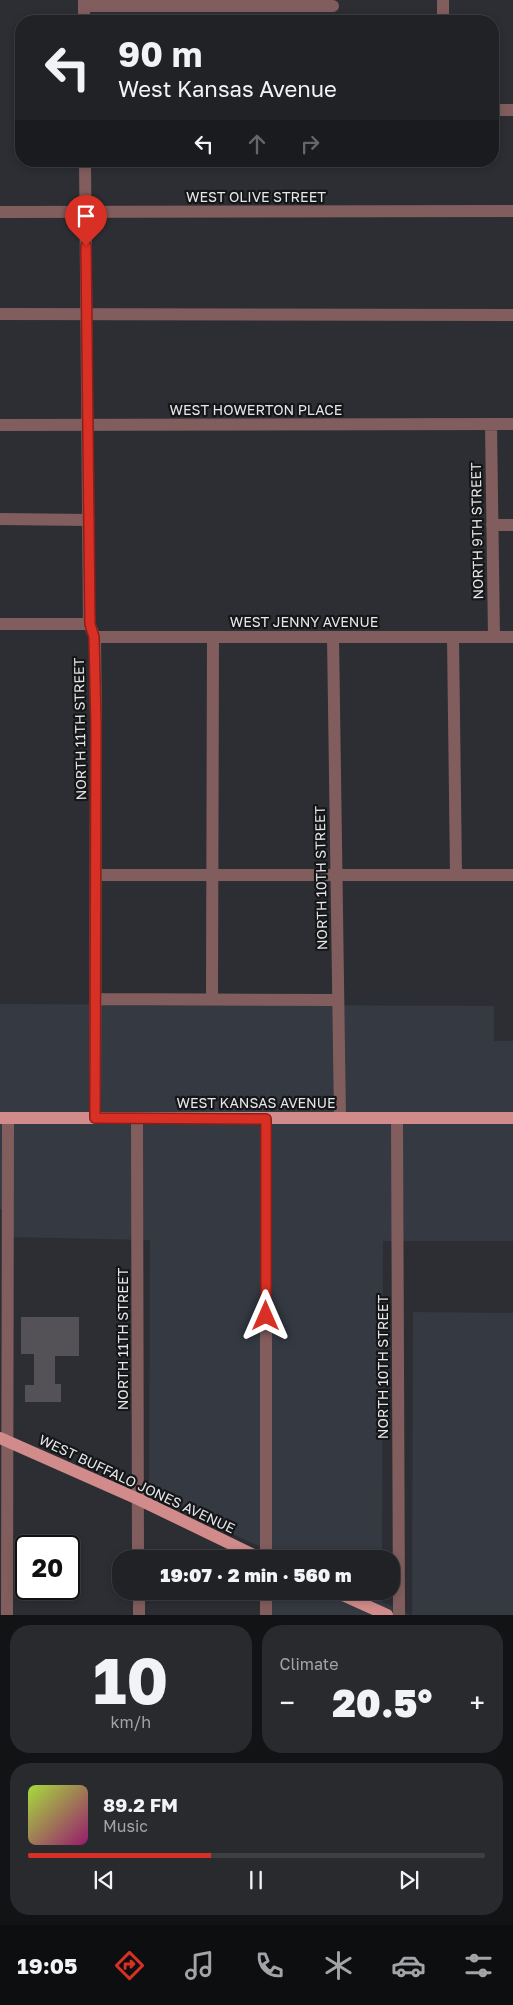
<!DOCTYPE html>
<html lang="en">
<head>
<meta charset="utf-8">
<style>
  body { margin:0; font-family:"Golos Text",sans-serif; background:#292a2e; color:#f1f3f6; height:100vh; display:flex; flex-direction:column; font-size:19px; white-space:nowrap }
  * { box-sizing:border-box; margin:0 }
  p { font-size:16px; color:#a2a4a7 }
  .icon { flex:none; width:28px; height:28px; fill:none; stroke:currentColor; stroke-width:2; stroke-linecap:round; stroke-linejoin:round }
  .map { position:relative; height:1615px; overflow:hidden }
  .details { display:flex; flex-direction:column; gap:10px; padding:10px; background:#121315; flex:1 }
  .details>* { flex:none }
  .guide { position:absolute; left:15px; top:15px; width:484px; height:152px; border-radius:20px; box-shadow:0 2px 8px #0003,0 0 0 1px #3e3f43; background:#212226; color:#f1f3f6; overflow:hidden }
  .speed { position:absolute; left:15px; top:1535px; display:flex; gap:10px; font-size:25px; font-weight:700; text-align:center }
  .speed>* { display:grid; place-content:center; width:65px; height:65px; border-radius:50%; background:#212226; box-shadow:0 2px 8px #0003,0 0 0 1px #3e3f43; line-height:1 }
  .speed .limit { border:2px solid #111; border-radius:8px; background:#fff; color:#111 }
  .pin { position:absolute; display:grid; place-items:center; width:42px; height:42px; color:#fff; margin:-51px -21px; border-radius:50% 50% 50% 0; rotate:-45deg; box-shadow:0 0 5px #0007 }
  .pin .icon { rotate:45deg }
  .me { position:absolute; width:55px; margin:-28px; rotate:0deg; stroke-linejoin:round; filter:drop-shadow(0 0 4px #0008) }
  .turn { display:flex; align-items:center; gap:18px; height:105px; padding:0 20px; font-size:22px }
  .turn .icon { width:65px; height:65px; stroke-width:2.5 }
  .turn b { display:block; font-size:35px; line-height:42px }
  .lanes { display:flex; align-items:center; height:48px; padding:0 20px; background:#0003; justify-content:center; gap:25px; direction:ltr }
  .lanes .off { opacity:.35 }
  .big { font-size:38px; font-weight:800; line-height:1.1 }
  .details .card { flex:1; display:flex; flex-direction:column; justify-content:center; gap:8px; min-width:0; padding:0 18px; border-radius:20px; background:#292a2e }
  .details .dial { align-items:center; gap:0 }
  .dial b { font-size:65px; line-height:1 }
  .song { display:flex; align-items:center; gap:15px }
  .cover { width:60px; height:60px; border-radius:8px; background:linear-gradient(135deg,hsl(80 70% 55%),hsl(320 70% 35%)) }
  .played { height:5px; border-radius:2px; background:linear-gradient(90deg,#d93025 40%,#3e3f43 40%) }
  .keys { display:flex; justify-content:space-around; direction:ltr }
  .heat { display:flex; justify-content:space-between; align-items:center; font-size:28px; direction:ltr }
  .details .tiles { flex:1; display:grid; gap:10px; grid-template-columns:1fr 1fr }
  .card:last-child { grid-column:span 2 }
  .trip { position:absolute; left:112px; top:1550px; width:288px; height:50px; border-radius:20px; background:#212226; box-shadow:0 2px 8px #0003,0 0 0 1px #3e3f43; font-weight:800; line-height:50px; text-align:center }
  .tab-bar { display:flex; height:80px; justify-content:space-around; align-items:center; background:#0d0e0f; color:#a2a4a7 }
  .tab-bar .icon { width:35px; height:35px }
  .tab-bar .selected { color:#d93025 }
  .tab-bar b { font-size:22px; color:#f1f3f6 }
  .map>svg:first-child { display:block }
  .built { fill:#343942 }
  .building { fill:#545257 }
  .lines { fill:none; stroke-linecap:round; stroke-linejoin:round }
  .minor { stroke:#815e5d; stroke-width:12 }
  .major { stroke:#d28b8b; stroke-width:12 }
  .route-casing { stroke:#8d1f18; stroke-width:12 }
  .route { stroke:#d93025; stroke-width:9 }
  .labels { text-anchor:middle; stroke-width:4.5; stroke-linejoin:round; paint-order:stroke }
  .street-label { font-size:14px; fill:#e5e6e9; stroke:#151618 }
</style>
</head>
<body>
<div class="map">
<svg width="513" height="1615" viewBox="0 0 513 1615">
  <rect width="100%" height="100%" fill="#2c2e33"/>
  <!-- built -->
  <path class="built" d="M 0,1004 L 494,1006 L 494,1041 L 513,1041 L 513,1241 L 383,1241 L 382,1559 L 272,1559 L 272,1552 L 149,1496 L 150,1240 L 8,1237 L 8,1209 L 0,1209 Z
    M 413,1312 L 513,1313 L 513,1615 L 412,1615 Z
    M 272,1591 L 382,1591 L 382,1602 L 411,1615 L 272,1615 Z"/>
  <!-- building -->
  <path class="building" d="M 21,1317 L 79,1317 L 79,1356 L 55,1356 L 55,1384 L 61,1384 L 61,1402 L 25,1402 L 25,1385 L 34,1385 L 34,1354 L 21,1354 Z"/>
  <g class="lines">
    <!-- minor -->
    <path class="minor" d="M 84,0 L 84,21
      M 443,0 L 443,21
      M 84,6 L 333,6
      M 492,110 L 513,110
      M 85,161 L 89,624 L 95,637 L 96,724 L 95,1118
      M 0,212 L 513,211
      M 0,314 L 513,315
      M 491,424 L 494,637
      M 0,425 L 513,424
      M 0,519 L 89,520
      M 492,525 L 513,525
      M 0,624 L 89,624
      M 95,637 L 513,637
      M 333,637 L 340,1118
      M 453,637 L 456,875
      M 96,875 L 513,875
      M 96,999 L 338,1000
      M 212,999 L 213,637
      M 137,1118 L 138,1559
      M 397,1118 L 399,1615
      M 266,1559 L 266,1119
      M 139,1591 L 139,1615
      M 266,1591 L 266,1615
      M 7,1615 L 8,1118"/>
    <!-- major -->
    <path class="major" d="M 0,1118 L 513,1118
      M 0,1438 L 138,1499 L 262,1559
      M 334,1591 L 387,1615"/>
  </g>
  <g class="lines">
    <defs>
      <path id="route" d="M 86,246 L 90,624 L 94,637 L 96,724 L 95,1118 L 266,1119 L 266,1316"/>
    </defs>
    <!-- route casing -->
    <use href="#route" class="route-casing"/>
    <!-- route -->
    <use href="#route" class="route"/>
  </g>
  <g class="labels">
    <!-- street labels -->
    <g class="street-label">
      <text x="256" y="202">WEST OLIVE STREET</text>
      <text x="256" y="415">WEST HOWERTON PLACE</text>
      <text transform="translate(477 531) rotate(-91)" y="5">NORTH 9TH STREET</text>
      <text x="304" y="627">WEST JENNY AVENUE</text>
      <text transform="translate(80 729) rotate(-91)" y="5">NORTH 11TH STREET</text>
      <text transform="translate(321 878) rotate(-91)" y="5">NORTH 10TH STREET</text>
      <text x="256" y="1108">WEST KANSAS AVENUE</text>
      <text transform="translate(123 1339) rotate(-90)" y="5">NORTH 11TH STREET</text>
      <text transform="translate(383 1367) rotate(-90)" y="5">NORTH 10TH STREET</text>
      <text transform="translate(137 1484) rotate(25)" y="5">WEST BUFFALO JONES AVENUE</text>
    </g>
  </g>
</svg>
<div class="speed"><div class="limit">20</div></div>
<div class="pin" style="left:86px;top:246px;background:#d93025"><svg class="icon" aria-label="arrive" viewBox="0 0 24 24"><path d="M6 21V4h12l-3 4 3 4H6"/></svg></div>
<svg class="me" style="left:266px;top:1316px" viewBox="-20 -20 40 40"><path d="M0-17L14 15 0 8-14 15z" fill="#d93025" stroke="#fff" stroke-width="4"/></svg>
<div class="trip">19:07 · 2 min · 560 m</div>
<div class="guide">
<div class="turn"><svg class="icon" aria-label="left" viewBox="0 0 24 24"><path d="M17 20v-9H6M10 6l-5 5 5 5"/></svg><div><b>90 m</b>West Kansas Avenue</div></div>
<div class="lanes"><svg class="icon" aria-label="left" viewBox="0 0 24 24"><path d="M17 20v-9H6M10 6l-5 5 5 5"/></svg><svg class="icon off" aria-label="ahead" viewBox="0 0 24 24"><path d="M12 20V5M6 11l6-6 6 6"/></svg><svg class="icon off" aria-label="right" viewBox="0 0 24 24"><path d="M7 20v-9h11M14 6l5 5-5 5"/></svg></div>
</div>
</div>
<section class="details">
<div class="tiles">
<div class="card dial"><b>10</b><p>km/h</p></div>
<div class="card"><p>Climate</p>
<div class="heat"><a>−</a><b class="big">20.5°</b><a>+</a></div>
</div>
<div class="card">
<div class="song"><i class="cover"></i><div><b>89.2 FM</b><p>Music</p></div></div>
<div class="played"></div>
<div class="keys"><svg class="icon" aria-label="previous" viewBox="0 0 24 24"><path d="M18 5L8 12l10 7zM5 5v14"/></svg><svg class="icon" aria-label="pause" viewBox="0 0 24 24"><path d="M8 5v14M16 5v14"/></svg><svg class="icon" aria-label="next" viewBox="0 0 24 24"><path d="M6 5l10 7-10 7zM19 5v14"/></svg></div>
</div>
</div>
</section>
<nav class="tab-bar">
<b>19:05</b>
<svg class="icon selected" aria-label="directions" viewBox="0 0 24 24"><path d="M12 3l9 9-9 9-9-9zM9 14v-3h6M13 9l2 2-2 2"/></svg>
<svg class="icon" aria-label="music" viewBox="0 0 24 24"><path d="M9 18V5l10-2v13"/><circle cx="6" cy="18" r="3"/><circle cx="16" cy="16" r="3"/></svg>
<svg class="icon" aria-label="phone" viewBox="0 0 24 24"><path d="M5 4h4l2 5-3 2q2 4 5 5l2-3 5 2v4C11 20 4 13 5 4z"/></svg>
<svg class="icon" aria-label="climate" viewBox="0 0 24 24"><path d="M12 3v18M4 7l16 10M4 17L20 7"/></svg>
<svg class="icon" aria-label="car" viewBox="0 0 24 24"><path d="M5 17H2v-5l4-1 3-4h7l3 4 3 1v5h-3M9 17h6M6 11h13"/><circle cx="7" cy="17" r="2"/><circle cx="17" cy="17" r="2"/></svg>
<svg class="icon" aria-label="filters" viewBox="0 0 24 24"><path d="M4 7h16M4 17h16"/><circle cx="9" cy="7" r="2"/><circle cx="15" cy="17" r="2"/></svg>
</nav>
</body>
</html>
